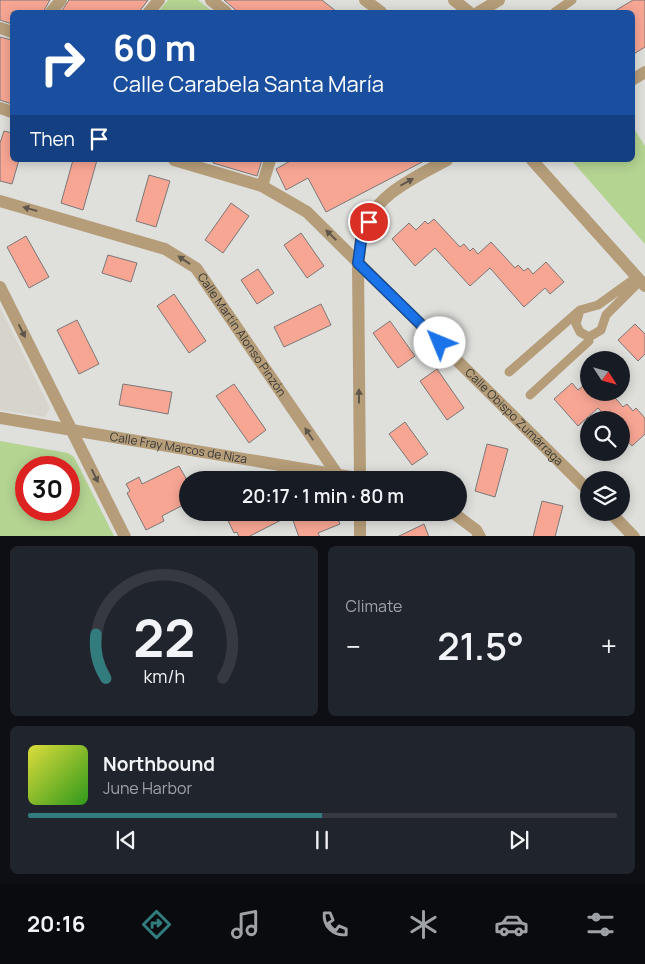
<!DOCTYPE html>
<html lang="en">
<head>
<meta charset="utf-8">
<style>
  body { margin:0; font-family:Manrope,sans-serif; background:#20242c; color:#f1f3f6; height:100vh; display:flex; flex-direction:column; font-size:19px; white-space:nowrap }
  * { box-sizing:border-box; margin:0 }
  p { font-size:16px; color:#9ea1a6 }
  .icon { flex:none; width:28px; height:28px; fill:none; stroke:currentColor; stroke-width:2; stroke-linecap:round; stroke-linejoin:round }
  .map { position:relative; height:536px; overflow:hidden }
  .panel { display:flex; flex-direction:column; gap:10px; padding:10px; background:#0d0f14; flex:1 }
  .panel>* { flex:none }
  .guide { position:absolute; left:10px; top:10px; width:625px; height:152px; border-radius:8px; box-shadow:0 2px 12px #0003; background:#1a4fa0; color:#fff; overflow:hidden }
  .needle { width:32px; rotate:126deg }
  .buttons { position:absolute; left:580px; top:351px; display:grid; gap:10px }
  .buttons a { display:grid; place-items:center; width:50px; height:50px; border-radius:50%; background:#171b24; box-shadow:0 2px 12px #0003; font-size:25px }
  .speed { position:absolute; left:15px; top:456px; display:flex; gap:10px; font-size:25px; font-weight:700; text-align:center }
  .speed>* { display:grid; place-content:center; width:65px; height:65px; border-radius:50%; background:#171b24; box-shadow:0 2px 12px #0003; line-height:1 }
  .speed .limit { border:8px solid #d22; background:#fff; color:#111 }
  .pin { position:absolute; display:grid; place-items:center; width:42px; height:42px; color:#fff; margin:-21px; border:2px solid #fff; border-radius:50%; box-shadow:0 1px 5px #0007 }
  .me { position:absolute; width:55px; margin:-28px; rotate:315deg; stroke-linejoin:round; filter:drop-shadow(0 0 4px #0008) }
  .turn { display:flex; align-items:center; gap:18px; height:105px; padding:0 20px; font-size:22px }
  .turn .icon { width:65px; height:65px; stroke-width:2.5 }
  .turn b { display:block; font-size:35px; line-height:42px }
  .then { display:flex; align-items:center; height:48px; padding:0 20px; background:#0003; gap:10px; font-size:19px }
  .big { font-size:38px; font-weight:600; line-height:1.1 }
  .panel .tile { flex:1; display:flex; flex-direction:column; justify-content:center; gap:8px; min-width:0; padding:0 18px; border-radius:8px; background:#20242c }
  .panel .dial { align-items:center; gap:0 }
  .dial svg { height:130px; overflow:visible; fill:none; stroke:#363941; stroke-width:7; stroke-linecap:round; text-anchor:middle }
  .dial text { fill:#f1f3f6; stroke:none }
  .song { display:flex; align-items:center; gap:15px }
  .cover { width:60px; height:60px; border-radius:8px; background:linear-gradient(135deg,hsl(60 70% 55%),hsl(110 70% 35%)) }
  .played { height:5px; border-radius:2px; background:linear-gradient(90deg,#337c7e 50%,#363941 50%) }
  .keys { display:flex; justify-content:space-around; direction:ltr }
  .heat { display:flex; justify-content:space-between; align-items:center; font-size:28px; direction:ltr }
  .panel .tiles { flex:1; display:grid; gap:10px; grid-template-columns:1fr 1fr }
  .tile:last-child { grid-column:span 2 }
  .trip { position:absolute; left:179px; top:471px; width:288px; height:50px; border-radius:25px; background:#171b24; box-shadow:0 2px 12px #0003; font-weight:600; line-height:50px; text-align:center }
  .menu { display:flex; height:80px; justify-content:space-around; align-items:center; background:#090b0e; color:#9ea1a6 }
  .menu .icon { width:35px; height:35px }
  .menu .current { color:#337c7e }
  .menu b { font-size:22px; color:#f1f3f6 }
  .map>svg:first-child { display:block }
  .built { fill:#d7d5cb }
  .green { fill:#b4d492; fill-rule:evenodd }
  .building { fill:#f8a694; stroke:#7b7877 }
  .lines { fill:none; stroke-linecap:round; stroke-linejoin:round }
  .service { stroke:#b59d79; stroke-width:9 }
  .pedestrian { stroke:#b59d79; stroke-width:12 }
  .minor { stroke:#b59d79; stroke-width:12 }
  .tertiary { stroke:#b59d79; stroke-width:12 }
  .oneway { fill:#5e564b }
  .route-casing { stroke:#114b97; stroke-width:12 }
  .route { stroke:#1a73e8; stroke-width:9 }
  .labels { text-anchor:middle; stroke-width:4; stroke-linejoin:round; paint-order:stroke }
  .street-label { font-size:12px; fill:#383837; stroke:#dfdfdc }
</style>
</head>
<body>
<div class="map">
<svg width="645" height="537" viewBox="0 0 645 537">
  <rect width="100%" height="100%" fill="#dfdfdc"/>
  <!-- built -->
  <path class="built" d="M 0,307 L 50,408 L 45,417 L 0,410 Z"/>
  <!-- green -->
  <path class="green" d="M 168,0 L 198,0 L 213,12 L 158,12 Z
    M 633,127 L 645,146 L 645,244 L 571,160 L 632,160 Z
    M 0,441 L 68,453 L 74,457 L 114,536 L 0,536 ZM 26,468 L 69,468 L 69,510 L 26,510 Z"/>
  <!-- building -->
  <path class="building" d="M 0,0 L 50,0 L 43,12 L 12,12 L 12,24 L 0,20 Z
    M 69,0 L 148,0 L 139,12 L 61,12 Z
    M 224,0 L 322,0 L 337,12 L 238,12 Z
    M 633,0 L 645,0 L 645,47 L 632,55 L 632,12 L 613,12 Z
    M 0,37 L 12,40 L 12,104 L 0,100 Z
    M 4,131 L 12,133 L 12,160 L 19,160 L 12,184 L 0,181 L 0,143 Z
    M 73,160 L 97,160 L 83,210 L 61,203 Z
    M 213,160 L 262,160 L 257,176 L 213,163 Z
    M 292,160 L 426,160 L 326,212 L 308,178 L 286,190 L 276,169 Z
    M 149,175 L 170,181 L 156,227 L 136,221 Z
    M 231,203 L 249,216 L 223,253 L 205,240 Z
    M 434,219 L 460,247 L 464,244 L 470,251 L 473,248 L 478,254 L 491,242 L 515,268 L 518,265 L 524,271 L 528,268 L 533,274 L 546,262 L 564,282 L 550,294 L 545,288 L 524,307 L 490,268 L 470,286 L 435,248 L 415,266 L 392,239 L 409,223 L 416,230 L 425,221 L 428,224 Z
    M 301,233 L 324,266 L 307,278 L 284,245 Z
    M 26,236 L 49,277 L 29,288 L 7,247 Z
    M 108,255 L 137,263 L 131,282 L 102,273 Z
    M 258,269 L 274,293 L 257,304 L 241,280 Z
    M 174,294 L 206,341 L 189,353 L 157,306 Z
    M 321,304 L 331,325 L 284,347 L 274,327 Z
    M 77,320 L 99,364 L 79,374 L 57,330 Z
    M 390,321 L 415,356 L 398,368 L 373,333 Z
    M 635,324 L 645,334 L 645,354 L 638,361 L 618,340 Z
    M 437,369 L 464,408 L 447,420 L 420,381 Z
    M 589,381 L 589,392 L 610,392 L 623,407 L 627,404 L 633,411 L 636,408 L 645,418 L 645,434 L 632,446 L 621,434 L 621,420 L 609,420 L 598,408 L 578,426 L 554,399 L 572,383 L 578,390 Z
    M 123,384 L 172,392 L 168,414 L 119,405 Z
    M 234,384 L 266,430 L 249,443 L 216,396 Z
    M 405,422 L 428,454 L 412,465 L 389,434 Z
    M 487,444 L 508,449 L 495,497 L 475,491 Z
    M 179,466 L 188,482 L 187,503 L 162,516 L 164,521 L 146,530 L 127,493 L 130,491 L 126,484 L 139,477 L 142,484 Z
    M 542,501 L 563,506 L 555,537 L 533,537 Z
    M 224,512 L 335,512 L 340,524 L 318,533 L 320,537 L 299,537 L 291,515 L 248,537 L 239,537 L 237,532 L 234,533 Z
    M 424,524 L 429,537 L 397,537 Z"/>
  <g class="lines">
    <!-- service -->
    <path class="service" d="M 555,12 L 572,0
      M 637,277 L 598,305 L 580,310 L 576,324 L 580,332 L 589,337 L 601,330 L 606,315 L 640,281
      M 509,372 L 579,311
      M 530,395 L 589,341"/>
    <!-- pedestrian -->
    <path class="pedestrian" d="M 454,0 L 469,12"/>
    <!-- minor -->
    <g class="minor">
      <path d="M 211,0 L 226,12"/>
      <path d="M 51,12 L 61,0"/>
      <path d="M 149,12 L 159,0"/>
      <path d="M 479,12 L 499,0"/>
      <path d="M 0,28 L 12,32"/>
      <path d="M 632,80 L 645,72"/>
      <path d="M 0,108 L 12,112"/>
      <path id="s1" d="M 174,160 L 262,186 L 307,212 L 589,491"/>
      <path d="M 262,186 L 270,160"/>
      <path id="s2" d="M 0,201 L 165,249 L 196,268 L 337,474"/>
      <path d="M 0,287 L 125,537"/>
      <path id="s3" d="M 0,418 L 351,477 L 357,480"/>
      <path d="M 360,480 L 358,263 C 360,254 360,244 362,235 C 373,195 414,178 447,160"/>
      <path d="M 452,512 L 476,530 L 480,537"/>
      <path d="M 610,512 L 634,537"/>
      <path d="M 360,537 L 360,512"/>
    </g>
    <!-- tertiary -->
    <path class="tertiary" d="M 365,0 L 381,12
      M 532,160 L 645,286"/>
  </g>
  <!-- one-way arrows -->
  <defs><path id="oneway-solid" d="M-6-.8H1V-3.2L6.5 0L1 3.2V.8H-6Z" transform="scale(1.25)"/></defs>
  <g class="oneway">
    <use href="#oneway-solid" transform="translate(407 182) rotate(-29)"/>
    <use href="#oneway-solid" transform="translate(30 209) rotate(-164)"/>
    <use href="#oneway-solid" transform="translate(331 235) rotate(-136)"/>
    <use href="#oneway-solid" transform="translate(184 260) rotate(-146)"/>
    <use href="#oneway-solid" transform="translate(22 331) rotate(63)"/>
    <use href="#oneway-solid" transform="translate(359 396) rotate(-90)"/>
    <use href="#oneway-solid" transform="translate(309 434) rotate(-124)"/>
    <use href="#oneway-solid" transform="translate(95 476) rotate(64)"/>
  </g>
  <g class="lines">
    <defs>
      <path id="route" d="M 369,222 L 362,234 L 358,263 L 440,343"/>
    </defs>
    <!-- route casing -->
    <use href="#route" class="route-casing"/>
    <!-- route -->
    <use href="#route" class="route"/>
  </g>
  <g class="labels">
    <!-- street labels -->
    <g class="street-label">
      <text dy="4" stroke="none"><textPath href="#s2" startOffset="289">Calle Martín Alonso Pinzón</textPath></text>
      <text dy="4" stroke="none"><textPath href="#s1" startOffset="435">Calle Obispo Zumárraga</textPath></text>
      <text dy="4" stroke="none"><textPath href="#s3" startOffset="181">Calle Fray Marcos de Niza</textPath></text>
    </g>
  </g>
</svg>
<div class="buttons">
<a><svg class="needle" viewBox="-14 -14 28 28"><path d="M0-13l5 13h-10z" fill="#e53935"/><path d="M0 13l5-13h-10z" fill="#9ea1a6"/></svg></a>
<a><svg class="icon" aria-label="search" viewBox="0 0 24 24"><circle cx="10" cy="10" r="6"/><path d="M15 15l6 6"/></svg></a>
<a><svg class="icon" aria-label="layers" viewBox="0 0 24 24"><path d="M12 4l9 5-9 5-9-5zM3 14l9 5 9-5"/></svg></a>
</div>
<div class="speed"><div class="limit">30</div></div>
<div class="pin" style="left:369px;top:222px;background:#d93025"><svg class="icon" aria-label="arrive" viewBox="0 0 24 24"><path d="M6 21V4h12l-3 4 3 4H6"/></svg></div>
<svg class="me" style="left:440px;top:343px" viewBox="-20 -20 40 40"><circle r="19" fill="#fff"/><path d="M0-13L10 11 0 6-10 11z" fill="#1a73e8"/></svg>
<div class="trip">20:17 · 1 min · 80 m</div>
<div class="guide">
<div class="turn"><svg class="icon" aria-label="right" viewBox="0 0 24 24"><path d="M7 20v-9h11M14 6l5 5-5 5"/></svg><div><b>60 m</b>Calle Carabela Santa María</div></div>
<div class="then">Then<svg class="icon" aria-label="arrive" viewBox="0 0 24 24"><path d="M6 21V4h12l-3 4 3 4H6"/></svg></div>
</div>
</div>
<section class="panel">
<div class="tiles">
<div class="tile dial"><svg viewBox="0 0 100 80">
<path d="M14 69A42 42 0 1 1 86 69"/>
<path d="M14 69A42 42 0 0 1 8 42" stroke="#337c7e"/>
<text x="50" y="56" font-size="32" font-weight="700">22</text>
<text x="50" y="72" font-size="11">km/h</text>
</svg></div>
<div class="tile"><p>Climate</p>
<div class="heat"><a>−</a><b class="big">21.5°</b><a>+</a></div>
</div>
<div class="tile">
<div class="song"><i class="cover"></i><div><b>Northbound</b><p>June Harbor</p></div></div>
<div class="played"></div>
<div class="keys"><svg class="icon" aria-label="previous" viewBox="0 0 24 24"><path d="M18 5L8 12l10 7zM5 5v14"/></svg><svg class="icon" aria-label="pause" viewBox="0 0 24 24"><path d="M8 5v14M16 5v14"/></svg><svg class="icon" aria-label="next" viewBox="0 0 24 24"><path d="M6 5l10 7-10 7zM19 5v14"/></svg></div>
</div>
</div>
</section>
<nav class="menu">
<b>20:16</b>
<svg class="icon current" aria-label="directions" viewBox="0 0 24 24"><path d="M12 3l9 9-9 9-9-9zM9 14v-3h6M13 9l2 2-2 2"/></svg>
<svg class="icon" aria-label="music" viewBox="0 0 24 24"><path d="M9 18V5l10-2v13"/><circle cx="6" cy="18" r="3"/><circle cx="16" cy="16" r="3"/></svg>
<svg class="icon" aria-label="phone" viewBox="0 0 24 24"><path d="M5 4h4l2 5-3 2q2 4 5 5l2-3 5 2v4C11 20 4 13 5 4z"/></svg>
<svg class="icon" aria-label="climate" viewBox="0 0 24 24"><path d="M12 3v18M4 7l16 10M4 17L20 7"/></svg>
<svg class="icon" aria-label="car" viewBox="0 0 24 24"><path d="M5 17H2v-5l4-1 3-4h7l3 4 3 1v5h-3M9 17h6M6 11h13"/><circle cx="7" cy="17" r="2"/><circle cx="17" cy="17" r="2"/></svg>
<svg class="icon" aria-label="filters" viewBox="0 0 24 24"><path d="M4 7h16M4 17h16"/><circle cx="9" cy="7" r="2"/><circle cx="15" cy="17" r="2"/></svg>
</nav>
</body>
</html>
